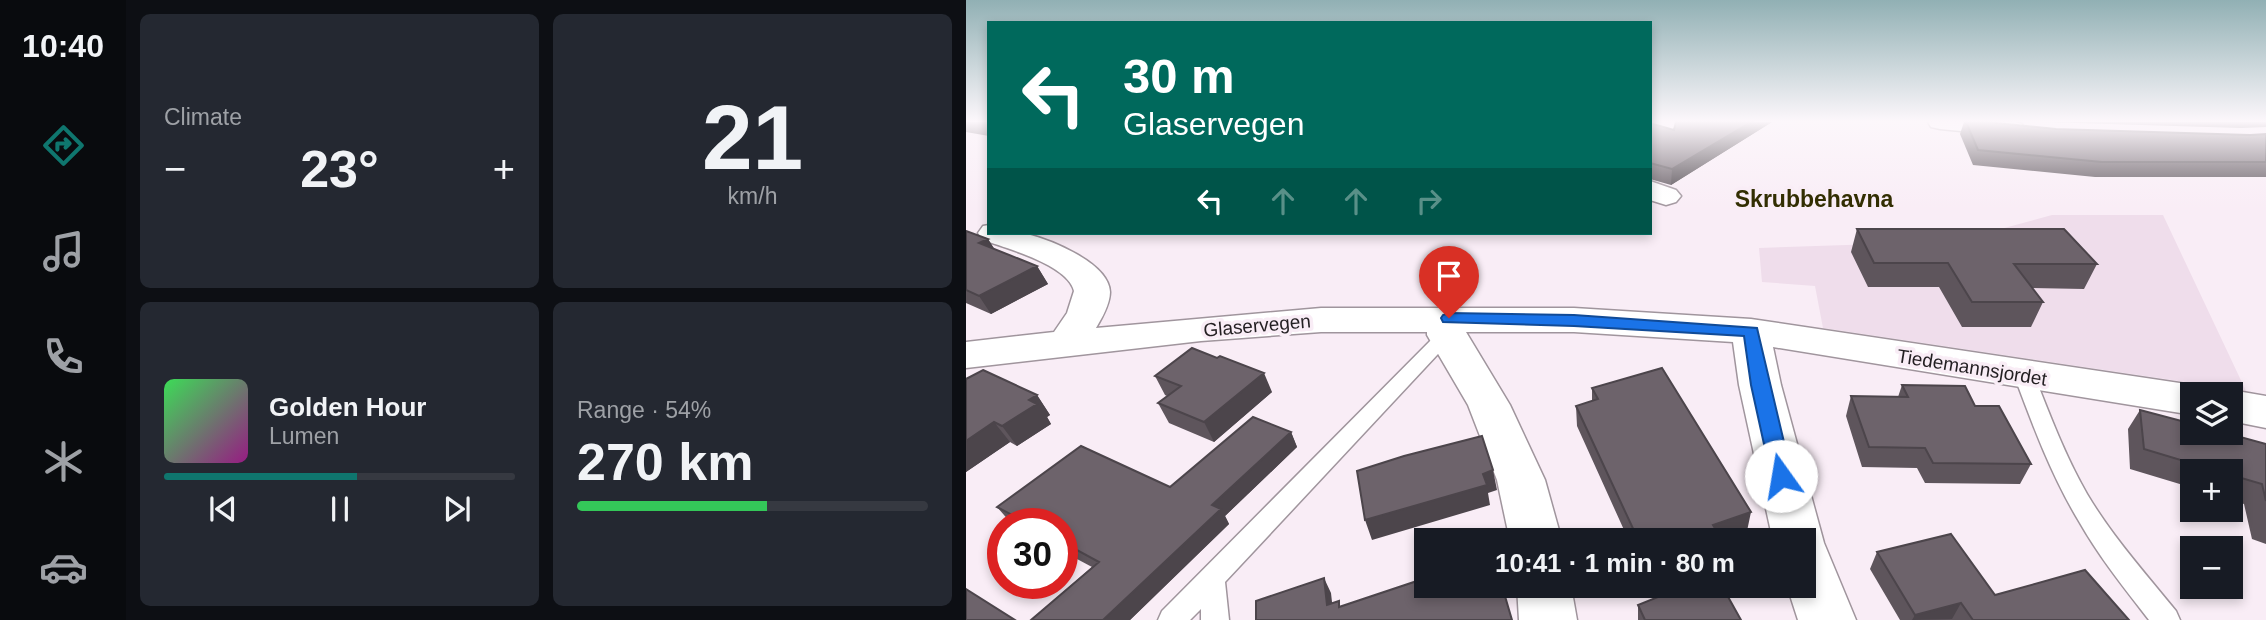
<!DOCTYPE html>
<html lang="en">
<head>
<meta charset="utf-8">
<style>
  body { margin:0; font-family:Arial,sans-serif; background:#242831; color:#f1f3f6; height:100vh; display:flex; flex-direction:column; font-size:26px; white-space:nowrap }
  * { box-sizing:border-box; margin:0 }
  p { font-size:23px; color:#9ea1a6 }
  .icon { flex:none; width:38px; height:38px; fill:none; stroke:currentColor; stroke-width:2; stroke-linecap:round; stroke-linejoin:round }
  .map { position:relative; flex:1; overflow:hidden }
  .panel { display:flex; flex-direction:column; gap:14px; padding:14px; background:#0d0f14; width:840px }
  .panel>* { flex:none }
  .banner { position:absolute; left:21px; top:21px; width:665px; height:214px; border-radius:0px; box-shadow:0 4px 10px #0003; background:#00695c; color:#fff; overflow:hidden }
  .buttons { position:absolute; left:1214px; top:382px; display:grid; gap:14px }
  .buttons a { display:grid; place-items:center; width:63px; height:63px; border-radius:0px; background:#171b24; box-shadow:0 4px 10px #0003; font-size:35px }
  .speed { position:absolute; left:21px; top:508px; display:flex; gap:14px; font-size:35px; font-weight:700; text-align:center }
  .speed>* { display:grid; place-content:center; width:91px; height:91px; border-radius:50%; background:#171b24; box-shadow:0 4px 10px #0003; line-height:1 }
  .speed .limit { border:10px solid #d22; background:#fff; color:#111 }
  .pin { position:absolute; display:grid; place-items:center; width:60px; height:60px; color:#fff; margin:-72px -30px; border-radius:50% 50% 50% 0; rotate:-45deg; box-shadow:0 0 7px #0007 }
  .pin .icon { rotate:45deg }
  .me { position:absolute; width:77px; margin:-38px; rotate:347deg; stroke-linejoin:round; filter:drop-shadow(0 0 5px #0008) }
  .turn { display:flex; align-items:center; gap:24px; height:147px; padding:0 21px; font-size:32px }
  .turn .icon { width:91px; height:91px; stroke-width:2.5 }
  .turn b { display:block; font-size:49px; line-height:60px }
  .lanes { display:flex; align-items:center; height:66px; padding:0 21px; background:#0003; justify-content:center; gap:35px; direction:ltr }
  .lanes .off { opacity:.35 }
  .big { font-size:52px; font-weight:800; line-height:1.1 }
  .panel .tile { flex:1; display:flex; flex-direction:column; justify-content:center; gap:10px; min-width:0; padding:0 24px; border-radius:10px; background:#242831 }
  .panel .dial { align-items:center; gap:0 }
  .dial b { font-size:91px; line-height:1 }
  .song { display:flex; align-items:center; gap:21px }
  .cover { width:84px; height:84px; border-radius:10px; background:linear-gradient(135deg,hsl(130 70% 55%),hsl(310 70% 35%)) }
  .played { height:7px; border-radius:4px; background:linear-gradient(90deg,#0f766e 55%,#363941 55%) }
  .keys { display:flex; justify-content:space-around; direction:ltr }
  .heat { display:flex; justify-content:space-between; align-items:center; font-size:38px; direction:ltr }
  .charge { height:10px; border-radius:5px; background:linear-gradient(90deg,#34c759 54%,#363941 0) }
  .panel .tiles { flex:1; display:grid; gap:14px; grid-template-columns:repeat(2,1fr) }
  .trip { position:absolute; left:448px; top:528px; width:402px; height:70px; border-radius:0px; background:#171b24; box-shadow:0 4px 10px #0003; font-weight:800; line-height:70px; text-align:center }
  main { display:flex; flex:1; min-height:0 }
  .tabs { display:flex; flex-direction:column; width:126px; justify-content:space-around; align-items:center; background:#090b0e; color:#9ea1a6 }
  .tabs .icon { width:49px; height:49px }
  .tabs .active { color:#0f766e }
  .tabs b { font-size:32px; color:#f1f3f6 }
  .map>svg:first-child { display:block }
  .built { fill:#efddeb }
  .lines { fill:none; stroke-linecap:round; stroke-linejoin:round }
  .lane-casing { stroke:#a0959d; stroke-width:3 }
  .street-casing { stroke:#a0959d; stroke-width:3 }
  .lane { fill:#fff; fill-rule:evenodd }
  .street { fill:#fff; fill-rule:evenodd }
  .wall { fill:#5e555c }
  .shaded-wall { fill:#4c454b }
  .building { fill:#6d636b; stroke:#4c454b; stroke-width:2 }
  .route { fill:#1a73e8; stroke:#114b97; stroke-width:2 }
  .labels { text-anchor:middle; stroke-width:7; stroke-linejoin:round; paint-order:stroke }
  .street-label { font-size:19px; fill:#231f22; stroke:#f9edf6 }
  .quarter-label { font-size:23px; font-weight:bold; fill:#322e02; stroke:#f9edf6 }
</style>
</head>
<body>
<main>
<nav class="tabs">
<b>10:40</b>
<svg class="icon active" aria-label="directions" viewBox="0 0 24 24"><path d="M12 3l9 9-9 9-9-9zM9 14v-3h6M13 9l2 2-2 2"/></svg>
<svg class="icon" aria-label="music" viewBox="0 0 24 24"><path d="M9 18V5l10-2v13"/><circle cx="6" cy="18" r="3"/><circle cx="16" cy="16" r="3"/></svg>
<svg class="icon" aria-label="phone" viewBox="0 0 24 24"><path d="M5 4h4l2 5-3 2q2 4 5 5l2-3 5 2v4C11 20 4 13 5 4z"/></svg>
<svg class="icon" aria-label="climate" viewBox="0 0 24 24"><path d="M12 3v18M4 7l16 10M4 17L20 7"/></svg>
<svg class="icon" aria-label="car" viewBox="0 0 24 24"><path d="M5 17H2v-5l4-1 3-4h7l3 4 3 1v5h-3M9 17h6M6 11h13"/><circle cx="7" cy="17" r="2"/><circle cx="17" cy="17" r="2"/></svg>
</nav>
<section class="panel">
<div class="tiles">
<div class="tile"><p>Climate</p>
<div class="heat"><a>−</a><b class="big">23°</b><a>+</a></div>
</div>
<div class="tile dial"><b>21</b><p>km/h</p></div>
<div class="tile">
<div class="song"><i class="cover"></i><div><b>Golden Hour</b><p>Lumen</p></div></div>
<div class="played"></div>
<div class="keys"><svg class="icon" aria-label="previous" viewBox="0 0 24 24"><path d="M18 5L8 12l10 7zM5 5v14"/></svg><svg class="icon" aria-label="pause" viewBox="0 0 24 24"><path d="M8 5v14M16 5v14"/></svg><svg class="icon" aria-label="next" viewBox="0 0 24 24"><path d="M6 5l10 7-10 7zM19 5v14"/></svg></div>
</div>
<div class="tile"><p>Range · 54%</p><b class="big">270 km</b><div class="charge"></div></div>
</div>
</section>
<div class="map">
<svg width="1300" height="620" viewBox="0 0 1300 620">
  <rect width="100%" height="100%" fill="#f9edf6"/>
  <!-- built -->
  <path class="built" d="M 1086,215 L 1197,215 L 1280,391 L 857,328 L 849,286 L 796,282 L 793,248 L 972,242 L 1016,234 Z"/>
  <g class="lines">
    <defs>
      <path id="lane" d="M 480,329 L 489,335 L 486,339 L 259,582 L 263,620 L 235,620 L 235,609 L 224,620 L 192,620 L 196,611 L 474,331 Z
        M 1058,368 L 1065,370 L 1068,375 C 1084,415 1099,456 1121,494 C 1146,536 1179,573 1210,611 L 1214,620 L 1183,620 C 1159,589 1134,558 1114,523 C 1086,477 1067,426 1048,375 L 1051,370 Z"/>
      <path id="street" d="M 962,122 L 1049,122 L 1056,124 L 1059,129 L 1056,134 L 1047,136 L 974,129 L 965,127 Z
        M 684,181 L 710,190 L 715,196 L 710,202 L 700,205 L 684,200 Z
        M 23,225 L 23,233 C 35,233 50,231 61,234 C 85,240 143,263 144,292 C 144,304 136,318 130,328 L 355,308 L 608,308 L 785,319 L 1227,385 L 1242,389 L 1245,394 L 1227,394 L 1227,415 L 807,347 L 815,385 L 858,543 L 890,620 L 832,620 L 821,586 L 838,586 L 838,541 L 807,541 L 773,385 L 767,342 L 608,332 L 500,332 L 544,405 L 579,480 L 596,541 L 544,541 L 531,480 L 502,405 L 461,335 L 461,332 L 355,332 L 235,341 L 0,368 L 0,342 L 88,332 L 101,313 L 108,291 C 102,265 40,248 17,240 L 12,233 L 17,226 Z
        M 1265,390 L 1300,396 L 1300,428 L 1265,421 L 1265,394 L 1251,394 Z
        M 551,586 L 605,586 L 611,620 L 553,620 Z"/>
    </defs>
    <!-- lane casing -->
    <use href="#lane" class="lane-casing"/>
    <!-- street casing -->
    <use href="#street" class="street-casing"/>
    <!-- lane -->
    <use href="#lane" class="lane"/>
    <!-- street -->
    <use href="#street" class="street"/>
  </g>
  <!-- wall -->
  <path class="wall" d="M 0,122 L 23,122 L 23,136 L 0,132 Z
    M 710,122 L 806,122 L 705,185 L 684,179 L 684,123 L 708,130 Z
    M 998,122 L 1021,122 L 1090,129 L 1284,135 L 1300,134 L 1300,177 L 1129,177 L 1007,165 L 994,134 Z
    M 1077,122 L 1300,122 L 1300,127 L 1275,128 Z
    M 891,229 L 1131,264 L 1118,289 L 1066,288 L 1077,302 L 1065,327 L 996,327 L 973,287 L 902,287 L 885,252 Z
    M 0,231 L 22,239 L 28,249 L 71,266 L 82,284 L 25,314 L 0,303 Z
    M 189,376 L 306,392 L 248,442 L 203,423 L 192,403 L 201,396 L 199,395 Z
    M 0,379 L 71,395 L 84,415 L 81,417 L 85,424 L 51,446 L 44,442 L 0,472 Z
    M 936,385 L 1009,406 L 1065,464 L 1054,484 L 959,483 L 951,468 L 896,467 L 880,416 L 885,396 L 932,397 Z
    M 626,388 L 781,531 L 757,541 L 663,541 L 611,426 L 610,406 L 626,401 Z
    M 1174,410 L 1300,444 L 1300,544 L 1286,539 L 1278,504 L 1265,500 L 1265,471 L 1227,471 L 1227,488 L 1164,469 L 1162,429 Z
    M 325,432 L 331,447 L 259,516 L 263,524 L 164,620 L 65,620 L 126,567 L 96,551 L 96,523 L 45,523 L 31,507 L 204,487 Z
    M 911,552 L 1029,595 L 1163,620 L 934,620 L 904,569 Z
    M 694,586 L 756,586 L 775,620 L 672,620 L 672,605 L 698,595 Z"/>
  <!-- shaded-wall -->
  <path class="shaded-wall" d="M 785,122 L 806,122 L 705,185 L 706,169 Z
    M 22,239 L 33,256 L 13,243 Z
    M 71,266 L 82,284 L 25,314 L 13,296 Z
    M 298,373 L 306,392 L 248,442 L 238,422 Z
    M 71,395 L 84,415 L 81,417 L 85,424 L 51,446 L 36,426 L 63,400 Z
    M 28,422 L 44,442 L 0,472 L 0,441 Z
    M 325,432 L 331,447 L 259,516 L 263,524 L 164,620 L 137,620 L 246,505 Z
    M 527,470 L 531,490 L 522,493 L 524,505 L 406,540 L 399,520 Z
    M 785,512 L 781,531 L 754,541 L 747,525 Z
    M 678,532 L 678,541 L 670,541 L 670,535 Z
    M 358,578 L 365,593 L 368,620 L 361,605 Z
    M 995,603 L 986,619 L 946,620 L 949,615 Z"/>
  <!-- building -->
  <path class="building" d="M 710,122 L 785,122 L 706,169 L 684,163 L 684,123 L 708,130 Z
    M 1000,122 L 1021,122 L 1090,129 L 1284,135 L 1300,134 L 1300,162 L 1136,162 L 1012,150 Z
    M 891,229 L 1098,229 L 1131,264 L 1048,264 L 1077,302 L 1006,302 L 982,263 L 908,263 Z
    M 0,231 L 22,239 L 13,243 L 71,266 L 13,296 L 0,290 Z
    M 226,348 L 251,358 L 254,356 L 298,373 L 238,422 L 192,403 L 215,386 L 189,376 Z
    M 696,368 L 785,512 L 747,525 L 757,541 L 683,541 L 678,532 L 670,535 L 610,406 L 632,399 L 626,388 Z
    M 17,370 L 71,395 L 63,400 L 71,404 L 36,426 L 28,422 L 0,441 L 0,379 Z
    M 936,385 L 999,386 L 1009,406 L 1033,406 L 1065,464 L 967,463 L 959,448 L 903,447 L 885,396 L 942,397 Z
    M 1174,410 L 1227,424 L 1227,432 L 1256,432 L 1300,444 L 1300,501 L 1296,484 L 1265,475 L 1265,471 L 1251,471 L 1178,449 Z
    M 287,417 L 325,432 L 246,505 L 255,509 L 137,620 L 65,620 L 133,562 L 96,542 L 96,523 L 61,523 L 31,507 L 115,446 L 204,487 Z
    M 516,436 L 527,470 L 517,474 L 521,485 L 399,520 L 391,471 L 438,456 Z
    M 985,534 L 1029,595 L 1119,570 L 1163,620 L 1007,620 L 995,603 L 949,615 L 911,552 Z
    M 358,578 L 361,605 L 373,601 L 373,607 L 460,578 L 460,586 L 536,586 L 546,620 L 290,620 L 290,601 Z
    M 705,586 L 756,586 L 775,620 L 679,620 L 672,605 L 707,591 Z
    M 0,589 L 49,620 L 0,620 Z"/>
  <!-- sky -->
  <linearGradient id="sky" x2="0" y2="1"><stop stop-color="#91b0b4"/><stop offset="0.58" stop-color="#fcf7fb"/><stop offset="1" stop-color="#fcf7fb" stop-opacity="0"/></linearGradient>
  <rect width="1300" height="209" fill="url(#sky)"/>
  <!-- route -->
  <path class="route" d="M 483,313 L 608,315 L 791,328 L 826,476 L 823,482 L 815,484 L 808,482 L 805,476 L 785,385 L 778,336 L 608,326 L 477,322 L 475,318 L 477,315 Z"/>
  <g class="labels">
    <!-- street labels -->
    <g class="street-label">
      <text transform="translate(291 325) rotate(-5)" y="7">Glaservegen</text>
      <text transform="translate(1006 367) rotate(9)" y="7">Tiedemannsjordet</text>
    </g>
    <!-- quarter labels -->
    <g class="quarter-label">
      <text x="848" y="207">Skrubbehavna</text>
    </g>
  </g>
</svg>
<div class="buttons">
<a><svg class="icon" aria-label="layers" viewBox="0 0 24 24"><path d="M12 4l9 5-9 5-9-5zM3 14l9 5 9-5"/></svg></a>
<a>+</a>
<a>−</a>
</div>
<div class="speed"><div class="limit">30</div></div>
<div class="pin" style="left:483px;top:318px;background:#d93025"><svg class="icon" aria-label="arrive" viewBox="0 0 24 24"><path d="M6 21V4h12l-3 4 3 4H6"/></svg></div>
<svg class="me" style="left:815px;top:476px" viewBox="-20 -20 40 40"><circle r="19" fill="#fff"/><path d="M0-13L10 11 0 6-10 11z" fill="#1a73e8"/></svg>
<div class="trip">10:41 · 1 min · 80 m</div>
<div class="banner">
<div class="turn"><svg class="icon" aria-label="left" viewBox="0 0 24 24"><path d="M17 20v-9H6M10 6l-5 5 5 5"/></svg><div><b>30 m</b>Glaservegen</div></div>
<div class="lanes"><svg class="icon" aria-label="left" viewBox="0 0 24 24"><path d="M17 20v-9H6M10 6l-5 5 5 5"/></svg><svg class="icon off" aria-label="ahead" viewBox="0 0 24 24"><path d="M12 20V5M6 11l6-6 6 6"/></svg><svg class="icon off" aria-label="ahead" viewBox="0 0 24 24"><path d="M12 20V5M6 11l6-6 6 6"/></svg><svg class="icon off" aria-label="right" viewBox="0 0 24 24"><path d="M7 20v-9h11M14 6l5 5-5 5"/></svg></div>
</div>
</div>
</main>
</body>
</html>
